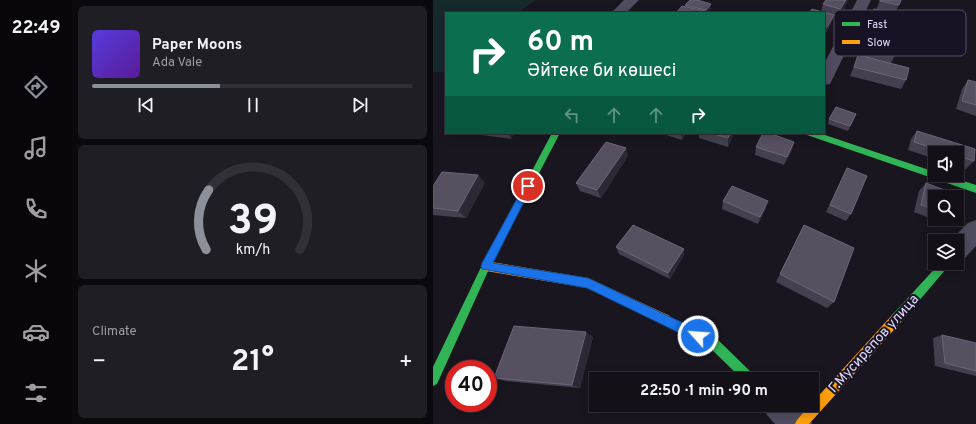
<!DOCTYPE html>
<html lang="en">
<head>
<meta charset="utf-8">
<style>
  body { margin:0; font-family:Overpass,sans-serif; background:#201e25; color:#f1f3f6; height:100vh; display:flex; flex-direction:column; font-size:15px; white-space:nowrap }
  * { box-sizing:border-box; margin:0 }
  p { font-size:13px; color:#9d9da2 }
  .icon { flex:none; width:22px; height:22px; fill:none; stroke:currentColor; stroke-width:2; stroke-linecap:round; stroke-linejoin:round }
  .map { position:relative; flex:1; overflow:hidden }
  .side { display:flex; flex-direction:column; gap:6px; padding:6px; background:#0a090d; width:361px }
  .side>* { flex:none }
  .top-card { position:absolute; left:12px; top:12px; width:380px; height:122px; border-radius:0px; box-shadow:0 2px 10px #0003,0 0 0 1px #323037; background:#0b6e4f; color:#fff; overflow:hidden }
  .fabs { position:absolute; left:495px; top:146px; display:grid; gap:8px }
  .fabs a { display:grid; place-items:center; width:36px; height:36px; border-radius:0px; background:#131018; box-shadow:0 2px 10px #0003,0 0 0 1px #323037; font-size:20px }
  .speed { position:absolute; left:12px; top:360px; display:flex; gap:8px; font-size:20px; font-weight:700; text-align:center }
  .speed>* { display:grid; place-content:center; width:52px; height:52px; border-radius:50%; background:#131018; box-shadow:0 2px 10px #0003,0 0 0 1px #323037; line-height:1 }
  .speed .limit { border:6px solid #d22; background:#fff; color:#111 }
  .pin { position:absolute; display:grid; place-items:center; width:34px; height:34px; color:#fff; margin:-17px; border:2px solid #fff; border-radius:50%; box-shadow:0 1px 4px #0007 }
  .me { position:absolute; width:44px; margin:-22px; rotate:296deg; stroke-linejoin:round; filter:drop-shadow(0 0 3px #0008) }
  .turn { display:flex; align-items:center; gap:14px; height:84px; padding:0 16px; font-size:18px }
  .turn .icon { width:52px; height:52px; stroke-width:2.5 }
  .turn b { display:block; font-size:28px; line-height:34px }
  .lanes { display:flex; align-items:center; height:38px; padding:0 16px; background:#0003; justify-content:center; gap:20px; direction:ltr }
  .lanes .off { opacity:.35 }
  .big { font-size:30px; font-weight:700; line-height:1.1 }
  .side .widget { flex:1; display:flex; flex-direction:column; justify-content:center; gap:6px; min-width:0; padding:0 14px; border-radius:6px; background:#201e25 }
  .side .dial { align-items:center; gap:0 }
  .dial svg { height:104px; overflow:visible; fill:none; stroke:#323037; stroke-width:7; stroke-linecap:round; text-anchor:middle }
  .dial text { fill:#f1f3f6; stroke:none }
  .song { display:flex; align-items:center; gap:12px }
  .cover { width:48px; height:48px; border-radius:6px; background:linear-gradient(135deg,hsl(250 70% 55%),hsl(270 70% 35%)) }
  .played { height:4px; border-radius:2px; background:linear-gradient(90deg,#8c9099 40%,#323037 40%) }
  .keys { display:flex; justify-content:space-around; direction:ltr }
  .heat { display:flex; justify-content:space-between; align-items:center; font-size:22px; direction:ltr }
  .trip { position:absolute; left:156px; top:372px; width:230px; height:40px; border-radius:0px; background:#131018; box-shadow:0 2px 10px #0003,0 0 0 1px #323037; font-weight:700; line-height:40px; text-align:center }
  main { display:flex; flex:1; min-height:0 }
  .tab-bar { display:flex; flex-direction:column; width:72px; justify-content:space-around; align-items:center; background:#08060a; color:#9d9da2 }
  .tab-bar .icon { width:28px; height:28px }
  .tab-bar .current { color:#8c9099 }
  .tab-bar b { font-size:18px; color:#f1f3f6 }
  .map>svg:first-child { display:block }
  .green { fill:#16292b }
  .lines { fill:none; stroke-linecap:round; stroke-linejoin:round }
  .street { fill:#4f4d5f; fill-rule:evenodd }
  .fast { fill:#30b455; fill-rule:evenodd }
  .slow { fill:#ff9f0a; fill-rule:evenodd }
  .wall { fill:#45404f }
  .shaded-wall { fill:#2c2834 }
  .building { fill:#565061; stroke:#6b6679 }
  .route { fill:#1a73e8; stroke:#114b97 }
  .labels { text-anchor:middle; stroke-width:4; stroke-linejoin:round; paint-order:stroke }
  .near-street-label { font-size:14px; fill:#e1dafa; stroke:#171224 }
  .key { fill:#171224; stroke:#544e64; stroke-width:1 }
  .key-label { font-size:11px; fill:#e1dafa }
</style>
</head>
<body>
<main>
<nav class="tab-bar">
<b>22:49</b>
<svg class="icon current" aria-label="directions" viewBox="0 0 24 24"><path d="M12 3l9 9-9 9-9-9zM9 14v-3h6M13 9l2 2-2 2"/></svg>
<svg class="icon" aria-label="music" viewBox="0 0 24 24"><path d="M9 18V5l10-2v13"/><circle cx="6" cy="18" r="3"/><circle cx="16" cy="16" r="3"/></svg>
<svg class="icon" aria-label="phone" viewBox="0 0 24 24"><path d="M5 4h4l2 5-3 2q2 4 5 5l2-3 5 2v4C11 20 4 13 5 4z"/></svg>
<svg class="icon" aria-label="climate" viewBox="0 0 24 24"><path d="M12 3v18M4 7l16 10M4 17L20 7"/></svg>
<svg class="icon" aria-label="car" viewBox="0 0 24 24"><path d="M5 17H2v-5l4-1 3-4h7l3 4 3 1v5h-3M9 17h6M6 11h13"/><circle cx="7" cy="17" r="2"/><circle cx="17" cy="17" r="2"/></svg>
<svg class="icon" aria-label="filters" viewBox="0 0 24 24"><path d="M4 7h16M4 17h16"/><circle cx="9" cy="7" r="2"/><circle cx="15" cy="17" r="2"/></svg>
</nav>
<section class="side">
<div class="widget">
<div class="song"><i class="cover"></i><div><b>Paper Moons</b><p>Ada Vale</p></div></div>
<div class="played"></div>
<div class="keys"><svg class="icon" aria-label="previous" viewBox="0 0 24 24"><path d="M18 5L8 12l10 7zM5 5v14"/></svg><svg class="icon" aria-label="pause" viewBox="0 0 24 24"><path d="M8 5v14M16 5v14"/></svg><svg class="icon" aria-label="next" viewBox="0 0 24 24"><path d="M6 5l10 7-10 7zM19 5v14"/></svg></div>
</div>
<div class="widget dial"><svg viewBox="0 0 100 80">
<path d="M14 69A42 42 0 1 1 86 69"/>
<path d="M14 69A42 42 0 0 1 16 23" stroke="#8c9099"/>
<text x="50" y="56" font-size="32" font-weight="700">39</text>
<text x="50" y="72" font-size="11">km/h</text>
</svg></div>
<div class="widget"><p>Climate</p>
<div class="heat"><a>−</a><b class="big">21°</b><a>+</a></div>
</div>
</section>
<div class="map">
<svg width="543" height="424" viewBox="0 0 543 424">
  <rect width="100%" height="100%" fill="#191620"/>
  <!-- green -->
  <path class="green" d="M 0,0 L 103,0 L 85,13 L 13,13 L 13,72 L 0,72 Z"/>
  <g class="lines">
    <!-- street -->
    <path class="street" d="M 191,0 L 206,0 L 193,13 L 178,13 Z
      M 424,0 L 438,0 L 399,80 L 397,84 L 391,85 L 391,64 Z
      M 543,220 L 543,246 L 532,258 L 524,261 L 524,241 L 517,241 L 535,223 Z
      M 329,405 L 366,405 L 375,413 L 379,424 L 342,424 L 334,415 Z"/>
    <!-- fast -->
    <path class="fast" d="M 119,133 L 127,133 L 56,269 L 4,384 L 0,386 L 0,367 L 50,263 Z
      M 373,133 L 386,133 L 502,172 L 502,175 L 512,175 L 543,185 L 543,193 L 374,135 Z
      M 507,263 L 518,263 L 468,322 L 464,323 L 460,322 L 459,318 L 460,314 Z
      M 233,315 L 283,338 L 321,375 L 323,379 L 309,379 L 275,346 L 229,324 L 228,320 L 229,316 Z"/>
    <!-- slow -->
    <path class="slow" d="M 53,261 L 155,278 L 237,316 L 238,320 L 237,324 L 233,325 L 154,288 L 53,271 L 50,269 L 48,266 L 50,263 Z
      M 464,313 L 468,314 L 469,318 L 468,322 L 376,424 L 362,424 L 364,420 L 377,405 L 379,405 L 379,403 L 460,314 Z"/>
  </g>
  <!-- wall -->
  <path class="wall" d="M 393,0 L 415,0 L 414,3 L 405,18 L 400,17 L 398,24 L 391,36 L 391,13 L 388,12 L 390,4 Z
    M 447,0 L 466,5 L 462,13 L 462,23 L 460,27 L 436,22 L 441,9 L 443,10 Z
    M 252,5 L 278,8 L 274,13 L 243,13 L 252,6 Z
    M 434,34 L 462,55 L 458,63 L 473,80 L 468,89 L 417,76 Z
    M 535,80 L 543,82 L 543,116 L 523,109 L 529,89 Z
    M 423,114 L 415,131 L 395,124 L 396,119 Z
    M 484,131 L 541,161 L 533,169 L 524,166 L 524,153 L 502,153 L 502,159 L 475,150 L 478,139 Z
    M 33,133 L 81,133 L 78,139 Z
    M 227,133 L 253,133 L 249,140 Z
    M 266,133 L 301,133 L 295,147 L 266,138 Z
    M 361,142 L 359,150 L 351,165 L 322,155 L 323,147 Z
    M 195,156 L 168,198 L 147,191 L 143,183 Z
    M 414,168 L 418,214 L 413,221 L 393,212 Z
    M 45,175 L 52,183 L 33,218 L 0,215 L 0,186 Z
    M 493,183 L 502,197 L 502,219 L 516,219 L 510,223 L 481,212 L 486,191 Z
    M 290,201 L 333,208 L 325,224 L 289,209 Z
    M 371,225 L 401,302 L 394,308 L 343,282 Z
    M 183,247 L 251,249 L 251,255 L 237,279 L 186,254 Z
    M 509,335 L 543,343 L 543,376 L 502,366 L 500,338 Z
    M 160,337 L 147,388 L 73,381 L 61,378 Z"/>
  <!-- shaded-wall -->
  <path class="shaded-wall" d="M 413,0 L 415,0 L 414,3 L 405,18 L 407,9 Z
    M 278,4 L 278,8 L 274,13 L 273,13 L 273,10 Z
    M 401,15 L 398,24 L 391,36 L 394,27 Z
    M 74,133 L 81,133 L 78,139 Z
    M 248,133 L 253,133 L 249,140 Z
    M 298,133 L 301,133 L 295,147 L 295,138 Z
    M 361,142 L 359,150 L 351,165 L 354,157 Z
    M 193,148 L 195,156 L 168,198 L 164,190 Z
    M 45,175 L 52,183 L 33,218 L 25,211 Z
    M 335,201 L 333,208 L 325,224 L 327,217 Z
    M 251,249 L 251,255 L 237,279 L 235,273 Z
    M 153,332 L 160,337 L 147,388 L 139,385 Z"/>
  <!-- building -->
  <path class="building" d="M 257,0 L 264,0 L 278,4 L 273,10 L 252,5 Z
    M 393,0 L 413,0 L 407,9 L 390,4 Z
    M 447,0 L 468,0 L 466,5 L 447,1 Z
    M 249,6 L 272,11 L 270,13 L 243,13 Z
    M 379,9 L 401,15 L 394,27 L 391,26 L 391,13 L 376,13 Z
    M 441,9 L 465,14 L 462,23 L 438,18 Z
    M 425,55 L 476,68 L 473,80 L 421,67 Z
    M 535,80 L 543,82 L 543,105 L 529,101 Z
    M 403,107 L 423,114 L 417,126 L 396,119 Z
    M 484,131 L 542,149 L 541,161 L 524,156 L 524,153 L 515,153 L 481,142 Z
    M 277,133 L 298,133 L 295,138 Z
    M 330,133 L 336,133 L 361,142 L 354,157 L 323,147 Z
    M 173,142 L 193,148 L 164,190 L 143,183 Z
    M 414,168 L 434,176 L 418,214 L 397,205 Z
    M 9,172 L 45,175 L 25,211 L 0,208 L 0,186 Z
    M 493,183 L 522,194 L 522,197 L 502,197 L 502,210 L 488,205 Z
    M 299,186 L 335,201 L 327,217 L 290,201 Z
    M 200,225 L 251,249 L 235,273 L 183,247 Z
    M 371,225 L 421,248 L 401,302 L 347,274 Z
    M 81,326 L 153,332 L 139,385 L 61,378 Z
    M 509,335 L 543,343 L 543,371 L 512,363 Z"/>
  <!-- route -->
  <path class="route" d="M 95,183 L 99,186 L 60,263 L 155,278 L 269,332 L 271,336 L 269,340 L 265,341 L 261,340 L 154,288 L 49,269 L 48,266 L 49,263 L 92,184 Z"/>
  <g class="labels">
    <!-- near-street labels -->
    <g class="near-street-label">
      <text transform="translate(440 343) rotate(-48)" y="5">Г.Мусирепов улица</text>
    </g>
  </g>
  <!-- legend -->
  <rect x="401" y="10" width="132" height="46" rx="6" class="key"/>
  <rect x="409" y="22" width="18" height="4" fill="#30b455"/>
  <rect x="409" y="40" width="18" height="4" fill="#ff9f0a"/>
  <g class="key-label">
    <text x="434" y="28">Fast</text>
    <text x="434" y="46">Slow</text>
  </g>
</svg>
<div class="fabs">
<a><svg class="icon" aria-label="sound" viewBox="0 0 24 24"><path d="M4 9h4l5-4v14l-5-4H4zM17 9q2 3 0 6"/></svg></a>
<a><svg class="icon" aria-label="search" viewBox="0 0 24 24"><circle cx="10" cy="10" r="6"/><path d="M15 15l6 6"/></svg></a>
<a><svg class="icon" aria-label="layers" viewBox="0 0 24 24"><path d="M12 4l9 5-9 5-9-5zM3 14l9 5 9-5"/></svg></a>
</div>
<div class="speed"><div class="limit">40</div></div>
<div class="pin" style="left:95px;top:186px;background:#d93025"><svg class="icon" aria-label="arrive" viewBox="0 0 24 24"><path d="M6 21V4h12l-3 4 3 4H6"/></svg></div>
<svg class="me" style="left:265px;top:336px" viewBox="-20 -20 40 40"><circle r="17" fill="#1a73e8" stroke="#fff" stroke-width="3"/><path d="M0-11L8 9 0 5-8 9z" fill="#fff"/></svg>
<div class="trip">22:50 · 1 min · 90 m</div>
<div class="top-card">
<div class="turn"><svg class="icon" aria-label="right" viewBox="0 0 24 24"><path d="M7 20v-9h11M14 6l5 5-5 5"/></svg><div><b>60 m</b>Әйтеке би көшесі</div></div>
<div class="lanes"><svg class="icon off" aria-label="left" viewBox="0 0 24 24"><path d="M17 20v-9H6M10 6l-5 5 5 5"/></svg><svg class="icon off" aria-label="ahead" viewBox="0 0 24 24"><path d="M12 20V5M6 11l6-6 6 6"/></svg><svg class="icon off" aria-label="ahead" viewBox="0 0 24 24"><path d="M12 20V5M6 11l6-6 6 6"/></svg><svg class="icon" aria-label="right" viewBox="0 0 24 24"><path d="M7 20v-9h11M14 6l5 5-5 5"/></svg></div>
</div>
</div>
</main>
</body>
</html>
